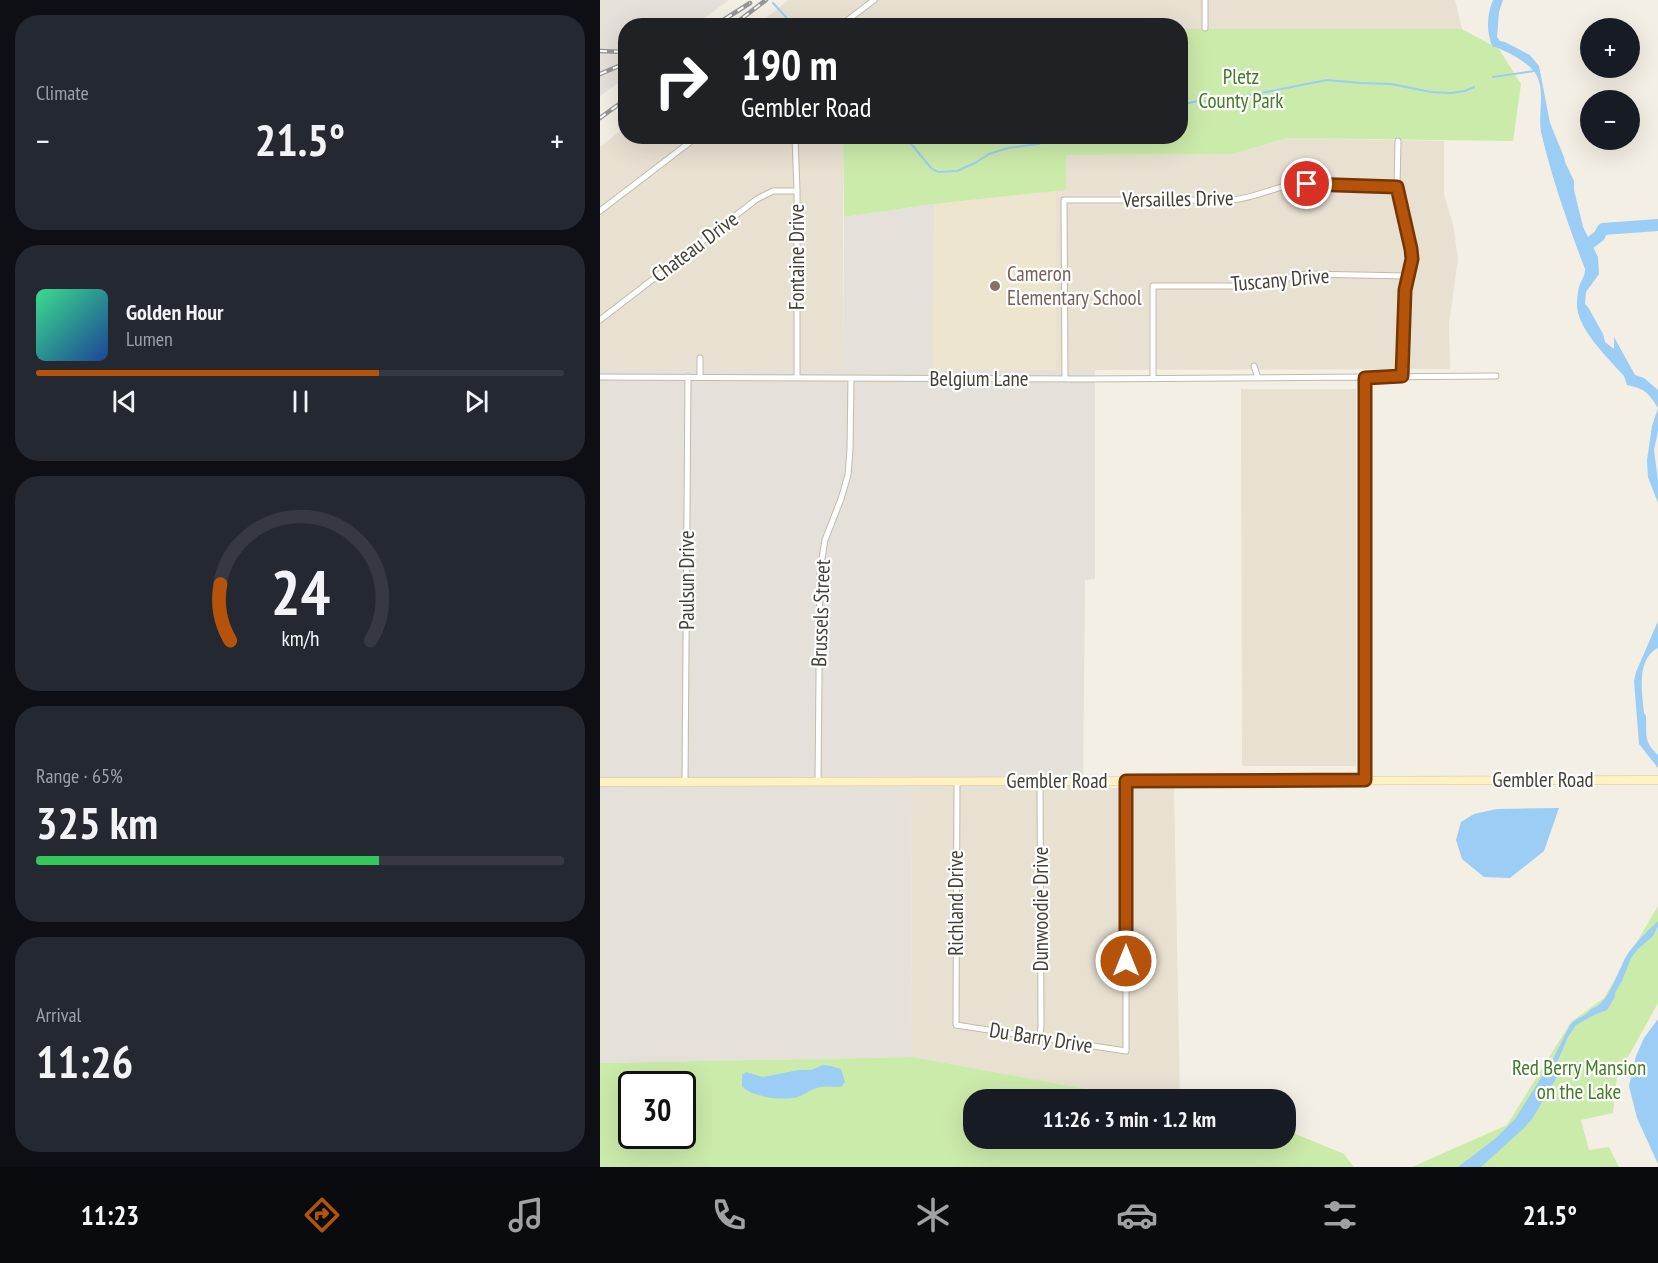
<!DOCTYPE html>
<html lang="en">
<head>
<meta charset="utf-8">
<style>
  body { margin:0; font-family:"PT Sans Narrow",sans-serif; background:#242831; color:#f1f3f6; height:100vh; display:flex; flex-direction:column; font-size:22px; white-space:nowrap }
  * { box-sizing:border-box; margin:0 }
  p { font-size:20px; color:#9ea1a6 }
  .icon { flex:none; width:33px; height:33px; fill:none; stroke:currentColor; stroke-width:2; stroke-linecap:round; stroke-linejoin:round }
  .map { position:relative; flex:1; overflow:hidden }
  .sheet { display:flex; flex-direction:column; gap:15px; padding:15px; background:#0d0f14; width:600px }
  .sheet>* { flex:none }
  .guide { position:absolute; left:18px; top:18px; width:570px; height:126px; border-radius:24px; box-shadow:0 6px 24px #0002; background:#202124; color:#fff; overflow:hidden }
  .buttons { position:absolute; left:980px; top:18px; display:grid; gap:12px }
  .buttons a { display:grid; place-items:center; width:60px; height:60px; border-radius:50%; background:#171b24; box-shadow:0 6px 24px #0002; font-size:30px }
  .speed { position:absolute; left:18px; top:1071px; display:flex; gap:12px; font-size:30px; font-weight:700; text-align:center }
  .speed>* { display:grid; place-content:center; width:78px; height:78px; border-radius:50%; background:#171b24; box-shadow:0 6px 24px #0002; line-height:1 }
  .speed .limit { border:3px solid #111; border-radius:9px; background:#fff; color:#111 }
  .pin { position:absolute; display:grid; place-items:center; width:51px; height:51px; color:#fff; margin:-26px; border:3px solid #fff; border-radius:50%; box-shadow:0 2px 6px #0007 }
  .me { position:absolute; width:66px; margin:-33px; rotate:0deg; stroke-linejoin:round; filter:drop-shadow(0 0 4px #0008) }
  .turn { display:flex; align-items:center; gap:21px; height:126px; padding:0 24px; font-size:27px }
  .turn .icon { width:78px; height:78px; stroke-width:2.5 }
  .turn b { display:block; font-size:42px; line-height:51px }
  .big { font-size:45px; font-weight:700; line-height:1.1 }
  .sheet .card { flex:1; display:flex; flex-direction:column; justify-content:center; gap:9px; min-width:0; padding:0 21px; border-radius:24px; background:#242831 }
  .sheet .dial { align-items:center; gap:0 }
  .dial svg { height:156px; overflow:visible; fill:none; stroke:#363941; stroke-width:7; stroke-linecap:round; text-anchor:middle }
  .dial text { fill:#f1f3f6; stroke:none }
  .song { display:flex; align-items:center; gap:18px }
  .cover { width:72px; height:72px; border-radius:9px; background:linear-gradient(135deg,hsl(150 70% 55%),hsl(220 70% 35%)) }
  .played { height:6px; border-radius:3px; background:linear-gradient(90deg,#b45309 65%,#363941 65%) }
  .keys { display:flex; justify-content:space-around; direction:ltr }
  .heat { display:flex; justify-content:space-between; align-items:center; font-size:33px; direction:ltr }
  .charge { height:9px; border-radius:4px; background:linear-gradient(90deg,#34c759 65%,#363941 0) }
  .trip { position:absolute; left:363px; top:1089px; width:333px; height:60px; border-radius:24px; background:#171b24; box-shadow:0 6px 24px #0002; font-weight:700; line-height:60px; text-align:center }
  .menu { display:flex; height:96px; justify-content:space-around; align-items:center; background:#090b0e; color:#9ea1a6 }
  .menu .icon { width:42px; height:42px }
  .menu .selected { color:#b45309 }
  .menu b { font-size:27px; color:#f1f3f6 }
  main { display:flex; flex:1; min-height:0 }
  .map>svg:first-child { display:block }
  .residential { fill:#e8e1d2 }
  .industrial { fill:#e5e0d9 }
  .education { fill:#ede5cd }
  .green { fill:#cbebaa; fill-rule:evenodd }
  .water { fill:#9bcdf5 }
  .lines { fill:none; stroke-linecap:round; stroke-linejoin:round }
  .stream { stroke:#9bcdf5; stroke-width:2 }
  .river { stroke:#9bcdf5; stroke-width:12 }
  .street-casing { stroke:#c2baa9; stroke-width:7 }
  .secondary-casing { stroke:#d6c690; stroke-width:9 }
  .street { stroke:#fff; stroke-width:5 }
  .secondary { stroke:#fff2c2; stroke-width:8 }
  .rail-casing { stroke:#959595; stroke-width:4.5 }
  .rail { stroke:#fff; stroke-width:2; stroke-dasharray:7; stroke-linecap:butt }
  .route-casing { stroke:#753606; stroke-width:15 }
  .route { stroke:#b45309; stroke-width:10 }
  .education-dot { fill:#8d6e63; stroke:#fff; stroke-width:2 }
  .labels { text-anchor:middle; stroke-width:4.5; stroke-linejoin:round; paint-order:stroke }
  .park-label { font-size:21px; fill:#427b23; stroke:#fff }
  .street-label { font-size:21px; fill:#463f33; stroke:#fff }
  .education-label { font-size:21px; fill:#785e54; stroke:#fff; text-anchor:start }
</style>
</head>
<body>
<main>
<section class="sheet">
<div class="card"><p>Climate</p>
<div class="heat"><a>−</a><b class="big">21.5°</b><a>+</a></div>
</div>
<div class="card">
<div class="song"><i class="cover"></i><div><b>Golden Hour</b><p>Lumen</p></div></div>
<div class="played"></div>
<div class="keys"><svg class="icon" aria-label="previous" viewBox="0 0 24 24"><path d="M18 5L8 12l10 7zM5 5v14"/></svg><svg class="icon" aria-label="pause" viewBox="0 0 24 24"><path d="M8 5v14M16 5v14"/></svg><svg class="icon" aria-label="next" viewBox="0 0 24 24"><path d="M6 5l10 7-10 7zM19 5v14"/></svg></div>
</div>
<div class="card dial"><svg viewBox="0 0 100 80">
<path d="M14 69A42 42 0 1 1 86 69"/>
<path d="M14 69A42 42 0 0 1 9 40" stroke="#b45309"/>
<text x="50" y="56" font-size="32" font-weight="700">24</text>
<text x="50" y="72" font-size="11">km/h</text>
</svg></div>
<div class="card"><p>Range · 65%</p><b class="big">325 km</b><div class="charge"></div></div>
<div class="card"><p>Arrival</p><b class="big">11:26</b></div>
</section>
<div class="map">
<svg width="1058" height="1167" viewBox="0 0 1058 1167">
  <rect width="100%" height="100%" fill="#f3efe4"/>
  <!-- residential -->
  <path class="residential" d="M 188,0 L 855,0 L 862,29 L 581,29 L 580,26 L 156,26 Z
    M 25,127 L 26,136 L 243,137 L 243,368 L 0,369 L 0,147 Z
    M 687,138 L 844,141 L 844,195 L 853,224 L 858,259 L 849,324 L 850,369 L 456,370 L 456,191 L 466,189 L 466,155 L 633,154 Z
    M 641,389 L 756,389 L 756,766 L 642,766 Z
    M 574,788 L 580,1099 L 542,1099 L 312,1057 L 311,789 Z"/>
  <!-- industrial -->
  <path class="industrial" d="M 0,0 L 129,0 L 95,25 L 26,26 L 25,78 L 0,96 Z
    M 334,204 L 334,369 L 495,370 L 495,579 L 485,580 L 483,789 L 311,790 L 312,1057 L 0,1063 L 0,369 L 243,368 L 244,217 Z"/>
  <!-- education -->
  <path class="education" d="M 456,191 L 456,370 L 333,369 L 334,204 Z"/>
  <!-- green -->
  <path class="green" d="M 581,29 L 862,29 L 899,49 L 921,84 L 913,141 L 687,138 L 633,154 L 466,155 L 466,190 L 334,204 L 244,217 L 243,137 L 580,136 Z
    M 1058,906 L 1058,1003 L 1017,1077 L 1013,1113 L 981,1120 L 989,1150 L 1009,1147 L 1019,1167 L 812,1167 L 907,1125 L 971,1022 L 1004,998 Z
    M 312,1057 L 542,1099 L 374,1100 L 374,1138 L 686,1138 L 686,1130 L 744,1154 L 754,1167 L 0,1167 L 0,1063 ZM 32,1084 L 82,1084 L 82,1136 L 32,1136 Z"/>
  <!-- water -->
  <path class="water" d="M 893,0 L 903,0 L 899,12 L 897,37 L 900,41 L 905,42 L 930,55 L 939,66 L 950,123 L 964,157 L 965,162 L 974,181 L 974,190 L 983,227 L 998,257 L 999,274 L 986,292 L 985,304 L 988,307 L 1003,334 L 1005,342 L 1014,349 L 1014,337 L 1035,375 L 1044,378 L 1058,390 L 1058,431 L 1054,450 L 1058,481 L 1058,503 L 1048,477 L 1047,460 L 1052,426 L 1058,408 C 1048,392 1045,389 1027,385 L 1024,376 C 1009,359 977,329 977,305 C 977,299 978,287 981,282 C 984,276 985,275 985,269 C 968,224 952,179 941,132 C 938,114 945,93 937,76 C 931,63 905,50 892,46 C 886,30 887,15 893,0 Z
    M 1058,621 L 1058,648 C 1036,659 1042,693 1044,713 L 1046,716 C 1047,735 1043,741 1058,755 L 1058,768 L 1039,744 L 1034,681 L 1036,672 Z
    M 959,808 L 944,851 L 910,878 L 884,877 L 862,859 L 856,840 L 861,822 L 874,814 L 897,809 Z
    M 1058,921 L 1058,926 L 1053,936 L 1037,950 L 1031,958 L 1022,981 L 1015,993 L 1015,997 L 1007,1010 L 994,1015 L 976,1025 L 968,1037 L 955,1067 L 954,1070 L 957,1070 L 957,1077 L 932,1119 L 923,1129 L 881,1167 L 858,1167 L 896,1138 L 915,1119 L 953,1059 L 970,1025 C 977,1017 984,1018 991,1009 C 1010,1005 1018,967 1029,952 C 1037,941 1049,930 1058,921 Z
    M 1058,1019 L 1058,1164 L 1037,1118 L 1029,1086 L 1036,1056 L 1044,1038 Z
    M 223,1065 L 231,1066 L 241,1069 L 245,1082 L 241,1087 C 234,1087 228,1086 221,1087 C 213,1088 207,1093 200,1096 C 186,1102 151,1097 142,1086 L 142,1075 L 146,1072 L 163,1077 L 199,1070 L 211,1070 Z"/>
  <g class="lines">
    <!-- stream -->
    <path class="stream" d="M 173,3 L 194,26
      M 893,77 L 934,71
      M 580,105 L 598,101 L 628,101 L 646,96 L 727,80 L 761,83 L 791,84 L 831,92 L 851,93 L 865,91 L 874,87
      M 301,136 L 313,146 L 331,168 L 338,172 L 357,171 L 375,163 L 389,154 L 408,148 L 438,144 L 464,136"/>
    <!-- river -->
    <path class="river" d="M 986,246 L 999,236 L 1003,229 L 1058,225"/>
    <defs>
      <path id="street" d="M 240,26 L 274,0
        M 605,28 L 605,0
        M 195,136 L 197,191 L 197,378
        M 798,141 L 797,187 L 811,249 L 811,259 L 805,290 L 802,376
        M 0,211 L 98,136
        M 0,320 L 157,199 L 173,191 L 197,191
        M 654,366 L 658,378
        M 0,377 L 485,379 L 896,376
        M 100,377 L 100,358
        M 465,379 L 464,200 L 631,200 C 653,199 674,187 696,184 L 797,187
        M 553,379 L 553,286 L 650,286 L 706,274 L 808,276
        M 765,780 L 765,378
        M 218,781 L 220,571 L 225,540 L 241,499 L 248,475 L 250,449 L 251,378
        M 357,781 L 356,1025 L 526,1051 L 526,781
        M 85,782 L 88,377
        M 440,1037 L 441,1025 L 440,781"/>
      <path id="secondary" d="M 0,782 L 1058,780"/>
    </defs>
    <!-- street casing -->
    <use href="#street" class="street-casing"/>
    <!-- secondary casing -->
    <use href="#secondary" class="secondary-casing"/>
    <!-- street -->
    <use href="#street" class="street"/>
    <!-- secondary -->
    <use href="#secondary" class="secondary"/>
    <defs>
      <path id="rail" d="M 114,26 L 150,3
        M 132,26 L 166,0
        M 0,51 L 26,52
        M 0,74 L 26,63
        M 0,118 L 26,99"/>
    </defs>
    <!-- rail casing -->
    <use href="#rail" class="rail-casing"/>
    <!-- rail -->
    <use href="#rail" class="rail"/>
  </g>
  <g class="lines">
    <defs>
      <path id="route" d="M 526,961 L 526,781 L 765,780 L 765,378 L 802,376 L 805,290 L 812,259 L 811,249 L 797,187 L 707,184"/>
    </defs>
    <!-- route casing -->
    <use href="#route" class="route-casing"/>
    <!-- route -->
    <use href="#route" class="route"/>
  </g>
  <!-- markers -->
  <circle class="education-dot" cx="395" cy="286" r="6"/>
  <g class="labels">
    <!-- park labels -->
    <g class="park-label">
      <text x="641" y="84">Pletz<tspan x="641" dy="24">County Park</tspan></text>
      <text x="979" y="1075">Red Berry Mansion<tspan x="979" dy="24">on the Lake</tspan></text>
    </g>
    <!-- street labels -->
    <g class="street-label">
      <text transform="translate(578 199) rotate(-1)" y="7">Versailles Drive</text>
      <text transform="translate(95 247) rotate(-37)" y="7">Chateau Drive</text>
      <text transform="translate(197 257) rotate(-90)" y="7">Fontaine Drive</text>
      <text transform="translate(680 280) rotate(-5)" y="7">Tuscany Drive</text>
      <text x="379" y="386">Belgium Lane</text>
      <text transform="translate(87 580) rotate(-90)" y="7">Paulsun Drive</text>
      <text transform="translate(221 613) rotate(-88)" y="7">Brussels Street</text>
      <text x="943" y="787">Gembler Road</text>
      <text x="457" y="788">Gembler Road</text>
      <text transform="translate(356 903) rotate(-90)" y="7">Richland Drive</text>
      <text transform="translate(441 909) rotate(-90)" y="7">Dunwoodie Drive</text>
      <text transform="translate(441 1038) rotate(9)" y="7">Du Barry Drive</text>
    </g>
    <!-- education labels -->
    <g class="education-label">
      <text x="407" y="281">Cameron<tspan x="407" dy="24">Elementary School</tspan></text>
    </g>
  </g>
</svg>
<div class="buttons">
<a>+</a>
<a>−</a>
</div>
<div class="speed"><div class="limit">30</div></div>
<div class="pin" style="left:707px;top:184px;background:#d93025"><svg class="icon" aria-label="arrive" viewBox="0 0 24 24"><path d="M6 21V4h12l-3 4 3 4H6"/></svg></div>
<svg class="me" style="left:526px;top:961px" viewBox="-20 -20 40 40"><circle r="17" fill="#b45309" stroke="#fff" stroke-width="3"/><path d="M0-11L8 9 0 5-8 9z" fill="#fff"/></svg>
<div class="trip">11:26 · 3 min · 1.2 km</div>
<div class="guide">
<div class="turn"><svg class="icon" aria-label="right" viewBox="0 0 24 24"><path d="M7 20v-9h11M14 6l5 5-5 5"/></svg><div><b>190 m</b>Gembler Road</div></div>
</div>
</div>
</main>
<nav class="menu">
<b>11:23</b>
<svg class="icon selected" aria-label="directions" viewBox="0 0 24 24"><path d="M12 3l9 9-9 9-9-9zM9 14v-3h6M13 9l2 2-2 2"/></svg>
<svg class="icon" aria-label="music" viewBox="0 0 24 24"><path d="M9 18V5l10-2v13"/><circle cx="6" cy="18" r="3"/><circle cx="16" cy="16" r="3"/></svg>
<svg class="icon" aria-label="phone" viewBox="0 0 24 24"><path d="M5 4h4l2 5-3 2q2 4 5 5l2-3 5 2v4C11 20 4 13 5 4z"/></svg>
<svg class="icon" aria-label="climate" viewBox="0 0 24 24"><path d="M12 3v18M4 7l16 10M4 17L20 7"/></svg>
<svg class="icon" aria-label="car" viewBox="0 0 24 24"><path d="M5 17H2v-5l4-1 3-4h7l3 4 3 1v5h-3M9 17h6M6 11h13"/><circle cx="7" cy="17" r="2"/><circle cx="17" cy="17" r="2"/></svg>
<svg class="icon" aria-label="filters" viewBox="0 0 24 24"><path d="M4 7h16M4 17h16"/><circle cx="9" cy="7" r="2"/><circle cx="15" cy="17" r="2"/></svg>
<b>21.5°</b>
</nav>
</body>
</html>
